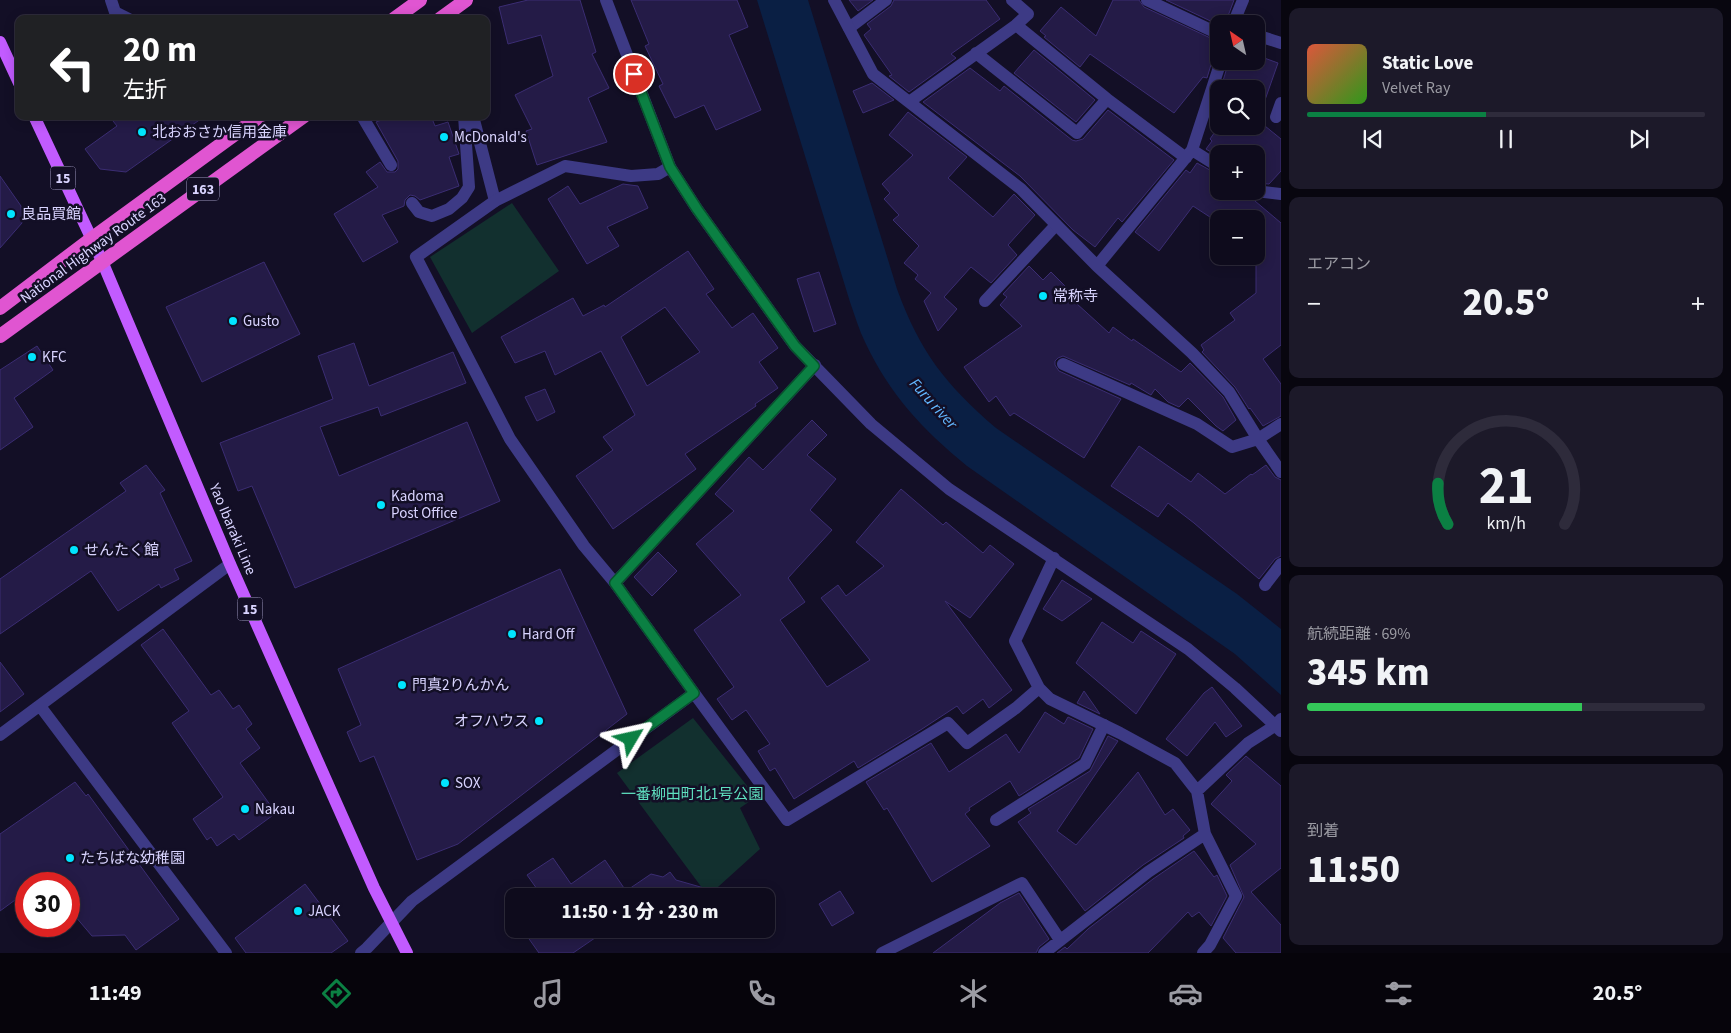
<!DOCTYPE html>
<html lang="ja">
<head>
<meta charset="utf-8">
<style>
  body { margin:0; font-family:"Source Sans 3","Noto Sans JP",sans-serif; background:#1c1929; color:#f1f3f6; height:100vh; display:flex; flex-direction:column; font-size:19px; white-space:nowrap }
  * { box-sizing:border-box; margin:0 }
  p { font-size:16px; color:#9b9ba3 }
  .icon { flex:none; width:28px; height:28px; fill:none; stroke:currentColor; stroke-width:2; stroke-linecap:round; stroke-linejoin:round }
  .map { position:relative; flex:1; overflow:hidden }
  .sheet { display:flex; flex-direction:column; gap:8px; padding:8px; background:#08060f; width:450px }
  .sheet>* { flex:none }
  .hud { position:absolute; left:15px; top:15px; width:475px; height:105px; border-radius:10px; box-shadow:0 2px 12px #0003,0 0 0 1px #2e2b3b; background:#202124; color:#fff; overflow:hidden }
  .needle { width:32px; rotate:326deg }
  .fabs { position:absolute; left:1210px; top:15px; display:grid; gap:10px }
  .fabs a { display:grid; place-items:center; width:55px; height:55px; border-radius:10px; background:#0e0b1c; box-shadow:0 2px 12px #0003,0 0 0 1px #2e2b3b; font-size:25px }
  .speed { position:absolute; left:15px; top:872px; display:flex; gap:10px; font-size:25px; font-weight:700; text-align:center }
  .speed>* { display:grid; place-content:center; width:65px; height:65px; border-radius:50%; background:#0e0b1c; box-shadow:0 2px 12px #0003,0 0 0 1px #2e2b3b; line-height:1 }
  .speed .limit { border:8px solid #d22; background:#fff; color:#111 }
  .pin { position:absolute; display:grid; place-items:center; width:42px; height:42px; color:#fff; margin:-21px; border:2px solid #fff; border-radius:50%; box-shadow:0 1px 5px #0007 }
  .me { position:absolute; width:55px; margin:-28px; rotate:54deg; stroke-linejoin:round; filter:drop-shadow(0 0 4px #0008) }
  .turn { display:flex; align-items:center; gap:18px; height:105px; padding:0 25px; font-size:22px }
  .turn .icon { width:65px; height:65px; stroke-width:2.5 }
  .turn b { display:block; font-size:35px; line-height:42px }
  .big { font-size:38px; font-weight:800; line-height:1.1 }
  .sheet .widget { flex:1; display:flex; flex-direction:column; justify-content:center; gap:8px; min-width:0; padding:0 18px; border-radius:10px; background:#1c1929 }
  .sheet .dial { align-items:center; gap:0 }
  .dial svg { height:130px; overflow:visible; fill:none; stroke:#2e2b3b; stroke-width:7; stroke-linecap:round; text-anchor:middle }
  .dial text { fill:#f1f3f6; stroke:none }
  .song { display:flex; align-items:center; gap:15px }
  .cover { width:60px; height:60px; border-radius:8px; background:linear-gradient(135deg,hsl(10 70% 55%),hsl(110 70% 35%)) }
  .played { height:5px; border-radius:2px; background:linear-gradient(90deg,#0b8043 45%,#2e2b3b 45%) }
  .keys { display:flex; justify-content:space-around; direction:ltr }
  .heat { display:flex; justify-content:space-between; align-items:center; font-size:28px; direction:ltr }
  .charge { height:8px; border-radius:4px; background:linear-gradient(90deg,#34c759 69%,#2e2b3b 0) }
  .trip { position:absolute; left:505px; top:888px; width:270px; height:50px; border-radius:10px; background:#0e0b1c; box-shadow:0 2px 12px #0003,0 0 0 1px #2e2b3b; font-weight:800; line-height:50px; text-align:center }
  .tabs { display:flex; height:80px; justify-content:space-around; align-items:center; background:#06040b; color:#9b9ba3 }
  .tabs .icon { width:35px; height:35px }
  .tabs .on { color:#0b8043 }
  .tabs b { font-size:22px; color:#f1f3f6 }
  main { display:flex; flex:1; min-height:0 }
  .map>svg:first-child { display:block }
  .green { fill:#12302f }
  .water { fill:#0a1f44 }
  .building { fill:#241b47; stroke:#3b2d73; fill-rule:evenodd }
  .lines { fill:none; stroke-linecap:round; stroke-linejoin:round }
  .service { stroke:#3d3a85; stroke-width:12 }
  .minor { stroke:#3d3a85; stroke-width:12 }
  .tertiary { stroke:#3d3a85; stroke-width:12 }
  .primary { stroke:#c25bff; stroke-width:12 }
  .trunk { stroke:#e055d1; stroke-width:14 }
  .route-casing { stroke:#07532c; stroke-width:12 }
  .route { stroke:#0b8043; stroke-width:9 }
  .poi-dot { fill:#00e5ff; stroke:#130f26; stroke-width:2 }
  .labels { text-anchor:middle; stroke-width:5; stroke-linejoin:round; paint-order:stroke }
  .shield { fill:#130f26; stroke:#9e99be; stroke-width:1 }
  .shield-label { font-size:14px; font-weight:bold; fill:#d9d4ff }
  .poi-label { font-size:15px; fill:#d9d4ff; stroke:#130f26; text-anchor:start }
  .street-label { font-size:15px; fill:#d9d4ff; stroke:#130f26 }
  .park-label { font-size:15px; fill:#5fe0c0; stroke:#130f26 }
  .water-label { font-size:16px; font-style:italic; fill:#62b6ff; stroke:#130f26 }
</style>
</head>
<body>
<main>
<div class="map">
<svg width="1281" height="953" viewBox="0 0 1281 953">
  <rect width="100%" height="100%" fill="#130f26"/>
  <!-- green -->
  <path class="green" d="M 512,203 L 559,271 L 472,333 L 430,257 Z
    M 693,718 L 756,797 L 740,808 L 760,849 L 708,896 L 617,773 Z"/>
  <!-- water -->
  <path class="water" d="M 757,0 L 808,0 L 897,289 C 920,352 945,384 996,428 L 1237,594 L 1281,629 L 1281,695 L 1235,654 L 967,466 C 922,429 890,395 865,342 C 859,330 855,316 850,302 Z"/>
  <!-- building -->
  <path class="building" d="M 528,0 L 580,0 L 596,52 L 592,54 L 609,88 L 588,98 L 607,142 L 537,165 L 526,131 L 532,129 L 515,95 L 553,76 L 541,35 L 508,44 L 499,7 Z
    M 631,0 L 737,0 L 748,27 L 729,35 L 761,110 L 716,130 L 704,105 L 675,118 L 659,86 L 663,84 L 645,46 L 649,44 Z
    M 849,0 L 873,0 L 858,11 Z
    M 894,0 L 986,0 L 1000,19 L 951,54 L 956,58 L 909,92 L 889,76 L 892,75 L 864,35 L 871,29 L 867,24 L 891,6 Z
    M 1113,0 L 1139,0 L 1144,7 L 1219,42 L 1219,53 L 1213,58 L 1207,78 L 1203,77 L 1174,113 L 1090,54 L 1080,67 L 1044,37 L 1046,36 L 1040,31 L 1061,7 L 1096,36 Z
    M 1166,0 L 1234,0 L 1225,24 L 1219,25 Z
    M 1034,50 L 1095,100 L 1076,122 L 1014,73 Z
    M 1256,55 L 1278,63 L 1265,100 L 1256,97 L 1256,89 L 1234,89 L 1222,84 L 1229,61 L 1256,61 Z
    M 970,68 L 1000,91 L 1004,86 L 1072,140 L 1076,141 L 1083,139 L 1108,110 L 1174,160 L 1122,222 L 1118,218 L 1095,247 L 1073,230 L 1020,176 L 923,102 Z
    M 872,83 L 894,100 L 863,113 L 853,91 Z
    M 908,112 L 967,157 L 948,178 L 993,217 L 1014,194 L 1035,215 L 1008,245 L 1017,255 L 991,283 L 971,267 L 944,297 L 957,309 L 938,331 L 924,301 L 931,293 L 915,279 L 918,275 L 904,263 L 919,246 L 893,220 L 899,215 L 884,199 L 890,193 L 882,184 L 913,155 L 889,135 Z
    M 109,116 L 205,116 L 126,172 L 100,169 L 85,149 L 117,126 Z
    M 392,116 L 431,116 L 435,126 L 448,122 L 458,151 L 459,154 L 449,157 L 459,186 L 420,200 L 415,196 L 410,195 L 405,200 L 404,206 L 382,215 L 398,242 L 363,262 L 334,214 L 378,187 L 366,172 L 380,162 L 387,172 L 395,172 L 398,169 L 398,161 L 376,122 Z
    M 1219,126 L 1265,126 L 1281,139 L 1281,171 L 1269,184 L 1256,183 L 1256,154 L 1219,154 L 1219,157 L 1206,149 L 1212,141 L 1210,139 Z
    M 1197,163 L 1219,175 L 1219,191 L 1248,191 L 1251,197 L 1257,199 L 1255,201 L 1281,223 L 1281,345 L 1263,359 L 1281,384 L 1281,416 L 1263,426 L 1250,408 L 1249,409 L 1235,387 L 1202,352 L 1204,350 L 1201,345 L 1235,320 L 1230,313 L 1256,293 L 1256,219 L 1213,219 L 1193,206 L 1159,251 L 1135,232 L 1186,170 L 1190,173 Z
    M 0,176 L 21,206 L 22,223 L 0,248 Z
    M 623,184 L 638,186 L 648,208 L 607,227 L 619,246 L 587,264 L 548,199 L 568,186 L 580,204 Z
    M 688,251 L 714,289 L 706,294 L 732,328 L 753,313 L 778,348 L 759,362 L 778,388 L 755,404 L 756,406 L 685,454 L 696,469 L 613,529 L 576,476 L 613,450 L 603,437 L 635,415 L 601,351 L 555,375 L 545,351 L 515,363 L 501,337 L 573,298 L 583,316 L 604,305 L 605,307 ZM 665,307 L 700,352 L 647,386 L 621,337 Z
    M 264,262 L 300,334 L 202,382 L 166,307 Z
    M 1029,266 L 1043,280 L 1051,272 L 1068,289 L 1065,293 L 1109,333 L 1113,327 L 1132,341 L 1133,339 L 1181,372 L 1190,363 L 1223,397 L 1236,420 L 1223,431 L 1216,426 L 1188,398 L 1179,407 L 1168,402 L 1155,389 L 1151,395 L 1131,383 L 1130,385 L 1063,356 L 1058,358 L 1055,361 L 1055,365 L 1059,371 L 1121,399 L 1084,458 L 1014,413 L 1010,416 L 996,396 L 989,402 L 964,367 L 1022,326 L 1000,305 L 1007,297 L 1003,294 Z
    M 819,272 L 836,324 L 814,332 L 797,279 Z
    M 354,343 L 369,386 L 453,352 L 466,383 L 381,416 L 378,407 L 320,427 L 339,476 L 467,422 L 500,501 L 295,588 L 252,486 L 238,491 L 220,443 L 333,399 L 318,356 Z
    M 37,346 L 53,370 L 14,398 L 33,427 L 0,450 L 0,370 Z
    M 545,389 L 555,412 L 537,421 L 525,397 Z
    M 812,420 L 827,435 L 807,455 L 836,479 L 810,510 L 832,530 L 788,578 L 805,602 L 780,620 L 827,687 L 870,660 L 821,598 L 838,585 L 846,596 L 884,566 L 856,542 L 901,489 L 943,525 L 946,522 L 983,553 L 990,545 L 1014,564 L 970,618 L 945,601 L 1012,690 L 989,708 L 983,699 L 963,714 L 957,706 L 922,729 L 858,768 L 854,761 L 794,799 L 775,768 L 770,771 L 758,751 L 770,744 L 746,710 L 732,720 L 717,699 L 734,687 L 694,630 L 741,595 L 696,544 L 734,511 L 715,494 L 749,457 L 763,470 Z
    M 1139,446 L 1191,482 L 1198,473 L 1225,494 L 1251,474 L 1252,475 L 1266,465 L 1275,477 L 1281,480 L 1281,556 L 1275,559 L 1259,579 L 1194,523 L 1168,503 L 1158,517 L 1111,486 Z
    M 146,465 L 165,490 L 160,493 L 192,561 L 174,569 L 179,579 L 161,588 L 159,584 L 118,611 L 91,571 L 0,634 L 0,579 L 126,491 L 120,483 Z
    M 658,552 L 677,571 L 652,596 L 634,577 Z
    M 560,569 L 627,714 L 458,844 L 417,860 L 374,756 L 360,762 L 347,732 L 361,725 L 338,669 Z
    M 1062,580 L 1092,599 L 1062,621 L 1043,609 Z
    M 1102,622 L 1133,643 L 1141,631 L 1176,654 L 1136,714 L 1076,663 Z
    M 163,629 L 211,695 L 219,690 L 233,709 L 239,705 L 252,724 L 246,729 L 260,748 L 240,763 L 276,813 L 239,840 L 234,834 L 217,846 L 211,837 L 207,840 L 193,819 L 223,797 L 172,723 L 189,711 L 141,645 Z
    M 0,662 L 24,694 L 0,712 Z
    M 1212,687 L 1242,726 L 1226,737 L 1215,722 L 1187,756 L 1166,739 L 1204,693 Z
    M 1084,691 L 1100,714 L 1077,703 Z
    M 1045,712 L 1064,724 L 1068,717 L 1093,729 L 1079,758 L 1019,796 L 1010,781 L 969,808 L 970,810 L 965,814 L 990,846 L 932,882 L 887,808 L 884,810 L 866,782 L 931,743 L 949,772 L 1006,734 L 1019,753 Z
    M 1108,736 L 1118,741 L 1057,831 L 1076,845 L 1138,772 L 1165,815 L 1173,809 L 1190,830 L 1183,836 L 1184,838 L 1143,865 L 1085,911 L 1018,822 L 1031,813 L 1028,809 L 1090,771 Z
    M 1246,756 L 1281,786 L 1281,868 L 1251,892 L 1281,925 L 1281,953 L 1236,953 L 1223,938 L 1244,897 L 1230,865 L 1256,844 L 1211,804 L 1232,781 L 1226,775 Z
    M 75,782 L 86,796 L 88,794 L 179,919 L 136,950 L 125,935 L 92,936 L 69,909 L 69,884 L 26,884 L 26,892 L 0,911 L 0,834 Z
    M 1194,851 L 1214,877 L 1217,875 L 1227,896 L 1211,926 L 1199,912 L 1192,917 L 1188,912 L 1148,953 L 1057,953 L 1065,947 L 1067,949 L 1088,929 L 1153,879 Z
    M 553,858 L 571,884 L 605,860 L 626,891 L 651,874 L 663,877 L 670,872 L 676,880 L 711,890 L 710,896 L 542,896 L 527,875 Z
    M 305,884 L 348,941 L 331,953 L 246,953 L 235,938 Z
    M 840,891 L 854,913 L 832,926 L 819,904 Z
    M 1019,893 L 1049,939 L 1039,947 L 1036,953 L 933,953 L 1000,903 Z
    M 522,929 L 608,929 L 573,953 L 539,953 Z"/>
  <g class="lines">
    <!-- service -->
    <path class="service" d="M 1147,0 L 1219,34
      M 849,28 L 886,0
      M 1256,35 L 1281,43
      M 362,116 L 391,165
      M 473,116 L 495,201
      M 1276,117 L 1281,103
      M 412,203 L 419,212 L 432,216 L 449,209 L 462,198 L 469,187 L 464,116
      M 985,301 L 1056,225
      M 996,820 L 1085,764 L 1104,725"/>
    <!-- minor -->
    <path class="minor" d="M 111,0 L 115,12 L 129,19
      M 834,0 L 873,74 L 1021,189 L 1097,266 L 1192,353 L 1229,392 L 1258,439 L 1281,472
      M 1233,24 L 1243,0
      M 1016,25 L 1107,99 L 1186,158
      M 976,53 L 1077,133 L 1107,99
      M 909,102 L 1016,25 L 1028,14 L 1012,0
      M 1192,150 L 1219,167
      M 1256,191 L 1281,194
      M 1097,266 L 1192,150 L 1221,61
      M 1063,364 L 1197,424 L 1232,447 L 1258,439 L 1281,424
      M 1054,558 L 1015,641 L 1039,688 L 1050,699 L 1120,733 L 1175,763 L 1197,791 L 1205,834 L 1236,896 L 1210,945 L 1203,953
      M 615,583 L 584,546 L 510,439 L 416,257 L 495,201 L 565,166 L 631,176 L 658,174 L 670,167
      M 1265,585 L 1281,564
      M 694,693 L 787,820 L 948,723 L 967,743 L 1016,708 L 1039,688
      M 40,706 L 226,953
      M 0,735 L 230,564
      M 1197,791 L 1248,743 L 1276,725 L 1281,719
      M 361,953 L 367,948 L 412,901 L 694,693 L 615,583 L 815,365
      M 882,953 L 1022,883 L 1060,940
      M 1044,953 L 1148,872 L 1205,834"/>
    <!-- tertiary -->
    <path class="tertiary" d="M 606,0 L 670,167 L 697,209 L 795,346 L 871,424 L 949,489 L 1188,649 L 1235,688 L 1281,731"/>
    <!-- primary -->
    <path class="primary" d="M 0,42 L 19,83
      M 34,116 L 102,261 L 230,564 L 374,888 L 407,953"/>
    <!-- trunk -->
    <path class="trunk" d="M 394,19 L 420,0
      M 440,19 L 466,0
      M 0,308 L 91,239 L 260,116
      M 0,336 L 304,116"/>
  </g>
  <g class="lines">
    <defs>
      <path id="route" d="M 631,739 L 694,693 L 615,583 L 814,366 L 795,346 L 697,209 L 670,167 L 634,74"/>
    </defs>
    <!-- route casing -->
    <use href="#route" class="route-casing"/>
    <!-- route -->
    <use href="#route" class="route"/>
  </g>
  <!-- markers -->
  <g class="poi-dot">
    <circle cx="142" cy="132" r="5"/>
    <circle cx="444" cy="137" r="5"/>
    <circle cx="11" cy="214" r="5"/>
    <circle cx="1043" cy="296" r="5"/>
    <circle cx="233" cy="321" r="5"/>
    <circle cx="32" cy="357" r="5"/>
    <circle cx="381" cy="505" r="5"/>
    <circle cx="74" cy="550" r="5"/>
    <circle cx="512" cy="634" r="5"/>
    <circle cx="402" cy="685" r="5"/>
    <circle cx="539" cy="721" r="5"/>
    <circle cx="445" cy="783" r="5"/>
    <circle cx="245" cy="809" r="5"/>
    <circle cx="70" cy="858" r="5"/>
    <circle cx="298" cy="911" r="5"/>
  </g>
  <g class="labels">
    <!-- shield labels -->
    <g class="shield">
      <rect x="50.5" y="166.5" width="25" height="23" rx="4"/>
      <rect x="187" y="177.5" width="32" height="23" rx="4"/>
      <rect x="237.5" y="597.5" width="25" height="23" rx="4"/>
    </g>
    <g class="shield-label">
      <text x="63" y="183">15</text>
      <text x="203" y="194">163</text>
      <text x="250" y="614">15</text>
    </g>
    <!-- poi labels -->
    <g class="poi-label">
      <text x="152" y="137">北おおさか信用金庫</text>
      <text x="454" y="142">McDonald's</text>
      <text x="21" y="219">良品買館</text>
      <text x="1053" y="301">常称寺</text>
      <text x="243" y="326">Gusto</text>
      <text x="42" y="362">KFC</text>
      <text x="391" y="501">Kadoma<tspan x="391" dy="17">Post Office</tspan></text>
      <text x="84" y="555">せんたく館</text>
      <text x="522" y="639">Hard Off</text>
      <text x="412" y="690">門真2りんかん</text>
      <text x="529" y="726" text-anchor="end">オフハウス</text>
      <text x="455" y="788">SOX</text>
      <text x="255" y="814">Nakau</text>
      <text x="80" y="863">たちばな幼稚園</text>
      <text x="308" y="916">JACK</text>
    </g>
    <!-- street labels -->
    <g class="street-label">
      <text transform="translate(93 248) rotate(-36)" y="5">National Highway Route 163</text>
      <text transform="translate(233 529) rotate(67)" y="5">Yao Ibaraki Line</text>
    </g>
    <!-- park labels -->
    <g class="park-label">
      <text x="692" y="799">一番柳田町北1号公園</text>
    </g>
    <!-- water labels -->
    <g class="water-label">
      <text transform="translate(934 403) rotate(48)" y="6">Furu river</text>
    </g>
  </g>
</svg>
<div class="fabs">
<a><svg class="needle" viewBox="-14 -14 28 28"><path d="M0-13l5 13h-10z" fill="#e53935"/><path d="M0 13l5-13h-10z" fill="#9b9ba3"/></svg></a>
<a><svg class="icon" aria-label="search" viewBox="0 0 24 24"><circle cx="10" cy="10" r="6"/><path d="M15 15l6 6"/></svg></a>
<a>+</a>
<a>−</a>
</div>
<div class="speed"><div class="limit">30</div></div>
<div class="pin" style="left:634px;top:74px;background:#d93025"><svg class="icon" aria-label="arrive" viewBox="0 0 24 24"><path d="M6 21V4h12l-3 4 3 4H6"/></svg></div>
<svg class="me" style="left:631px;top:739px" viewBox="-20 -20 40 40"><path d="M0-17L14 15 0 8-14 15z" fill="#0b8043" stroke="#fff" stroke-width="4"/></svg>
<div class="trip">11:50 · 1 分 · 230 m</div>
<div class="hud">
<div class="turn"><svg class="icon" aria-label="left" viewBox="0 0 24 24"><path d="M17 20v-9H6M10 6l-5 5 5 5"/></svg><div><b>20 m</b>左折</div></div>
</div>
</div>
<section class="sheet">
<div class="widget">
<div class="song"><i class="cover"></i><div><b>Static Love</b><p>Velvet Ray</p></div></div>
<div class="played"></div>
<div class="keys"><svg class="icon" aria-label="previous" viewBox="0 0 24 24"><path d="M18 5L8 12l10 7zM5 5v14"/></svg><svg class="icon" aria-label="pause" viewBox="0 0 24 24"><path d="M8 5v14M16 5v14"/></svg><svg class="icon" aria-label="next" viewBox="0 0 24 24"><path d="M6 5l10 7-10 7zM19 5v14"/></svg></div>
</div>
<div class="widget"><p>エアコン</p>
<div class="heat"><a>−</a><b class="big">20.5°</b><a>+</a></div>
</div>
<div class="widget dial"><svg viewBox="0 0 100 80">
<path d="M14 69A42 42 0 1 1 86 69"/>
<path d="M14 69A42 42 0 0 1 8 44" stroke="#0b8043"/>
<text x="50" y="56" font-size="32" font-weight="700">21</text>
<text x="50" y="72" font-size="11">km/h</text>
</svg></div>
<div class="widget"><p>航続距離 · 69%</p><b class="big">345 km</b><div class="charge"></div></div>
<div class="widget"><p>到着</p><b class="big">11:50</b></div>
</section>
</main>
<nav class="tabs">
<b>11:49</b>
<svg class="icon on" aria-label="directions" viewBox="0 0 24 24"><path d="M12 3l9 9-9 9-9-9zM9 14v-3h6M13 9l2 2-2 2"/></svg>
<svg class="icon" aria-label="music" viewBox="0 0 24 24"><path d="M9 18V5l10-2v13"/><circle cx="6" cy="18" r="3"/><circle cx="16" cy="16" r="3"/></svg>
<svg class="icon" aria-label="phone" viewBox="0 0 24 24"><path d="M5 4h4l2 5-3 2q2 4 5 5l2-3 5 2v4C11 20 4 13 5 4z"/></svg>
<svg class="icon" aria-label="climate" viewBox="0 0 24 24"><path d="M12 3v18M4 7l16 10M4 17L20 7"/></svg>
<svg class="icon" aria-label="car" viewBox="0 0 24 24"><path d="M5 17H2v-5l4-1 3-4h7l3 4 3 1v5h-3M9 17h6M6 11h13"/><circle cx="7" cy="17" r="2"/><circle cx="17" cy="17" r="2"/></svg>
<svg class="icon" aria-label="filters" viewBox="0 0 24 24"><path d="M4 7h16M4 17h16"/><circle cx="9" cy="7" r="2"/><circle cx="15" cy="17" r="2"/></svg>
<b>20.5°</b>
</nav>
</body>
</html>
